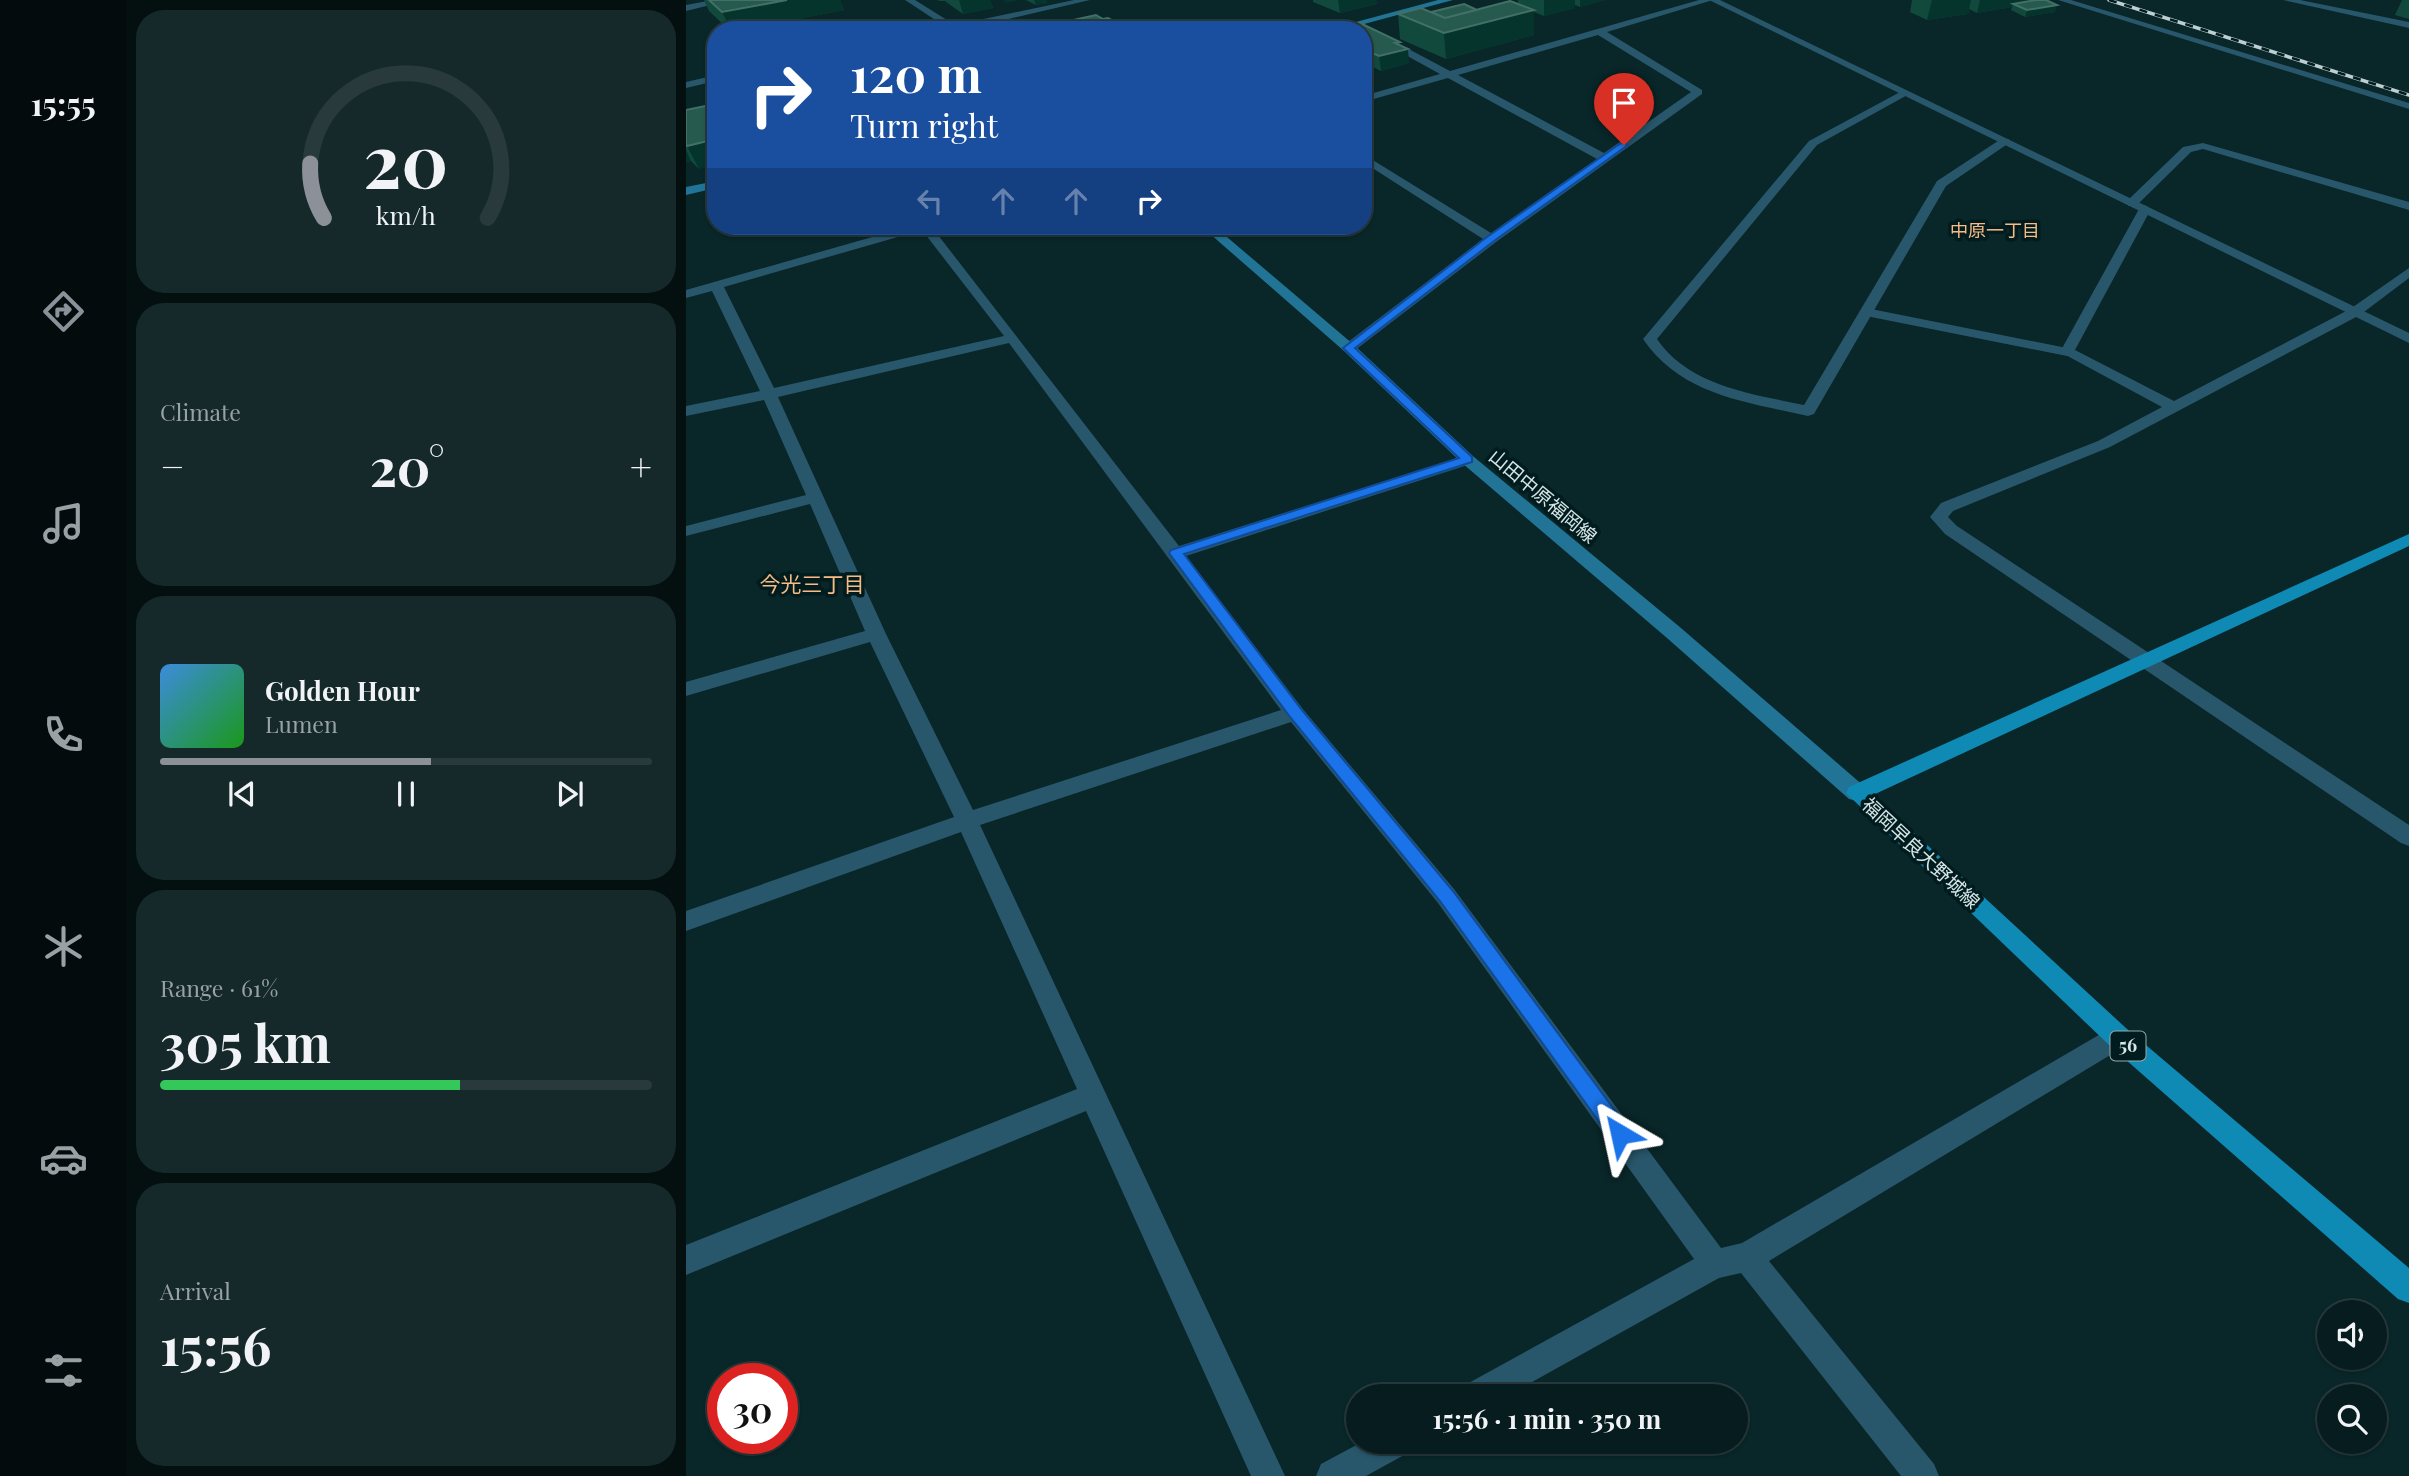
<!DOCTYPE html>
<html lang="en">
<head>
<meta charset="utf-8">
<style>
  body { margin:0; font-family:"Playfair Display","Noto Sans JP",serif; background:#15292b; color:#f1f3f6; height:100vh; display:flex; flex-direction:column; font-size:26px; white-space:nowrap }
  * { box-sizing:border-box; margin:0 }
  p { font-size:23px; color:#98a1a4 }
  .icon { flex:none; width:38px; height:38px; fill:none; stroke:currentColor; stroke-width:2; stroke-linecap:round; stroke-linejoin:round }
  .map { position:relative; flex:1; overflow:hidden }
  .side { display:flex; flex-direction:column; gap:10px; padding:10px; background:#040f10; width:560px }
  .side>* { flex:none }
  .guide { position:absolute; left:21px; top:21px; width:665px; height:214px; border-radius:28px; box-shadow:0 2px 5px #0004,0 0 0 2px #283a3c; background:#1a4fa0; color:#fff; overflow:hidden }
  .fabs { position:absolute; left:1631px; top:1300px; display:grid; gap:14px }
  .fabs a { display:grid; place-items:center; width:70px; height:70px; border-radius:50%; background:#071c1e; box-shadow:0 2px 5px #0004,0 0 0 2px #283a3c; font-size:35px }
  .speed { position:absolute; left:21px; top:1363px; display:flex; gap:14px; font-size:35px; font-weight:700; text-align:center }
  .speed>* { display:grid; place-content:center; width:91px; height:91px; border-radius:50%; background:#071c1e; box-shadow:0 2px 5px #0004,0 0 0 2px #283a3c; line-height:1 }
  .speed .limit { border:10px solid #d22; background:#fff; color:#111 }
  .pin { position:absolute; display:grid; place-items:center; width:60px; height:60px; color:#fff; margin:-72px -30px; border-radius:50% 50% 50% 0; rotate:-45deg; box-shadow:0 0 7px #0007 }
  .pin .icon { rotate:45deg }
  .me { position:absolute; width:77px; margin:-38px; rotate:324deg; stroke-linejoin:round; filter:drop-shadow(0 0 5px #0008) }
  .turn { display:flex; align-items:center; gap:24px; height:147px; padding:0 28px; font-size:32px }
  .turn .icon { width:91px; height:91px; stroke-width:2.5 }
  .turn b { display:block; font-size:49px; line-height:60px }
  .lanes { display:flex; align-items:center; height:66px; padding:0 28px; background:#0003; justify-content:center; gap:35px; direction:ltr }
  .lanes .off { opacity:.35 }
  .big { font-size:52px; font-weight:700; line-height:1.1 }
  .side .tile { flex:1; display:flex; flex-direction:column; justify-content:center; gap:10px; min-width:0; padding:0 24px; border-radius:28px; background:#15292b }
  .side .dial { align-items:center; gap:0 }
  .dial svg { height:182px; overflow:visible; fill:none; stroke:#283a3c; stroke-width:7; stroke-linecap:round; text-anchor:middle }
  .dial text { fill:#f1f3f6; stroke:none }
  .song { display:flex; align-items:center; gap:21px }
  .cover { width:84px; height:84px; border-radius:10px; background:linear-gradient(135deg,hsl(210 70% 55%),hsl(120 70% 35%)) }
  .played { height:7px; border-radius:4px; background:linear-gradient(90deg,#8c9099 55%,#283a3c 55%) }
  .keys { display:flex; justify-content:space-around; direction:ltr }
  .heat { display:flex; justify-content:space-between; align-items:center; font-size:38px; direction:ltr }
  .charge { height:10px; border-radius:5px; background:linear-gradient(90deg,#34c759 61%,#283a3c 0) }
  .trip { position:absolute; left:660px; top:1384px; width:402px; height:70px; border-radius:35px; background:#071c1e; box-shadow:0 2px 5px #0004,0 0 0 2px #283a3c; font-weight:700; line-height:70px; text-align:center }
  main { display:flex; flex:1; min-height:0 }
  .tab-bar { display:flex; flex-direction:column; width:126px; justify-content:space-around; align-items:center; background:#030b0c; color:#98a1a4 }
  .tab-bar .icon { width:49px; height:49px }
  .tab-bar .active { color:#8c9099 }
  .tab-bar b { font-size:32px; color:#f1f3f6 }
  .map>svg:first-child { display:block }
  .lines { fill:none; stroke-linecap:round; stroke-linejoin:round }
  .path { stroke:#738a8b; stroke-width:2; stroke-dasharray:2 2.5; stroke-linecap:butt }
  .service { fill:#28566b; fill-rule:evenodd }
  .minor { fill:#28566b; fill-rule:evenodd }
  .tertiary { fill:#28566b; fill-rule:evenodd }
  .secondary { fill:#217495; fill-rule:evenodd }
  .primary { fill:#0e8ab5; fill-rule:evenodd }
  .rail-casing { stroke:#bdcfd0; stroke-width:3.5 }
  .rail { stroke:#011c1e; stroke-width:2.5; stroke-dasharray:8; stroke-linecap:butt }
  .wall { fill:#11493d }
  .shaded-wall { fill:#05342d }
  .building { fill:#265a4f; stroke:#427067; stroke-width:2 }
  .route { fill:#1a73e8; stroke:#114b97; stroke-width:2 }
  .labels { text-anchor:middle; stroke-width:7; stroke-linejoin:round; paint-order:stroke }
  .far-neighbourhood-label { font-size:18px; fill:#f9bb85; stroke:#011c1e }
  .shield { fill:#011c1e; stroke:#96a9ab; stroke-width:2 }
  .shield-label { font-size:18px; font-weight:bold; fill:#d6e6e7 }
  .street-label { font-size:19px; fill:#d6e6e7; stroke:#011c1e }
  .neighbourhood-label { font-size:21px; fill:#f9bb85; stroke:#011c1e }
</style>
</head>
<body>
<main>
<nav class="tab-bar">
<b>15:55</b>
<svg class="icon active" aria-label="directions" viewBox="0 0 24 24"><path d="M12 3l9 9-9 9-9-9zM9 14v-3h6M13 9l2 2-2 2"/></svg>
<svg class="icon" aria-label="music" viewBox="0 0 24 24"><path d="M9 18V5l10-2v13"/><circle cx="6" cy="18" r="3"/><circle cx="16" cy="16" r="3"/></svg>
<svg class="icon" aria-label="phone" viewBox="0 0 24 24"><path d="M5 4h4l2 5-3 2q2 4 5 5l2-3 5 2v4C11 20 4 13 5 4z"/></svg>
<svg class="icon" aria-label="climate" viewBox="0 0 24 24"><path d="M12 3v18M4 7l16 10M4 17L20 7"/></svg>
<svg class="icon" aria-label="car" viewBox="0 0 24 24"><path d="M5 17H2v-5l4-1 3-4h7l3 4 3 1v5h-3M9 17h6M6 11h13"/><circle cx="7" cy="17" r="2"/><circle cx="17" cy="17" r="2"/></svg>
<svg class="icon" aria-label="filters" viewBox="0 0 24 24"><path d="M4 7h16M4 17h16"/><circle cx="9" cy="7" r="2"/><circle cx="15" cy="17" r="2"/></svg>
</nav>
<section class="side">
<div class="tile dial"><svg viewBox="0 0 100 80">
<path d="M14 69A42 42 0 1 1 86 69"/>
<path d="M14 69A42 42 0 0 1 8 45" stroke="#8c9099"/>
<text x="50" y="56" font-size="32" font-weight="700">20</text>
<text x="50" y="72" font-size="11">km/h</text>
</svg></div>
<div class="tile"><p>Climate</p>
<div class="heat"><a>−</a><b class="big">20°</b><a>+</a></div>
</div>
<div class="tile">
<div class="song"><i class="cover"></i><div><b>Golden Hour</b><p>Lumen</p></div></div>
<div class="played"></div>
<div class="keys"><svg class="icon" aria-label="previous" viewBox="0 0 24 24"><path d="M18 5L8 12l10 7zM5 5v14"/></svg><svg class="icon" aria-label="pause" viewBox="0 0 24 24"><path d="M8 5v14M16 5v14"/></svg><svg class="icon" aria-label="next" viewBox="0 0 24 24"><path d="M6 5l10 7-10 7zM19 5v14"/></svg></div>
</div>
<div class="tile"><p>Range · 61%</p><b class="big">305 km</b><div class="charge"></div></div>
<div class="tile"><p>Arrival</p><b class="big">15:56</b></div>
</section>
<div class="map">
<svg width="1723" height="1476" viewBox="0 0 1723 1476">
  <rect width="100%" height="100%" fill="#092628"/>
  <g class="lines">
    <!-- path -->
    <path class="path" d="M 600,30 L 618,25"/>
    <!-- service -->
    <path class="service" d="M 1180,308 L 1381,348 L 1388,352 L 1381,356 L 1175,315 L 1173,312 Z"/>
    <!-- minor -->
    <path class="minor" d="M 27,0 L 45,0 L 0,11 L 0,5 Z
      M 219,0 L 229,0 L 269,25 L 388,0 L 404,0 L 275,30 L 255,30 L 260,27 Z
      M 1013,0 L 1027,0 L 921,32 L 1016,90 L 1016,94 L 810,242 L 668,351 L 658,351 L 656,348 L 658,345 L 797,239 L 677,162 L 677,154 L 805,233 L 911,159 L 762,78 L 677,102 L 677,96 L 754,74 L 694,41 L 694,37 L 700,37 L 764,71 ZM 912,35 L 1005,92 L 918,153 L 772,75 Z
      M 30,75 L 30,81 L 0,88 L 0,82 Z
      M 1216,91 L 1225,93 L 1131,145 L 971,339 C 1003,386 1066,394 1118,405 L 1251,181 L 1315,139 L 1323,139 L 1323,143 L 1260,186 L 1128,414 L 1122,416 C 1060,402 995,395 957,339 L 1123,141 Z
      M 1517,143 L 1723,202 L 1723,210 L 1517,149 L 1505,152 L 1450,206 L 1442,206 L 1442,200 L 1497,147 Z
      M 1459,205 L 1465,209 L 1389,350 L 1488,401 L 1664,309 L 1723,268 L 1723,278 L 1674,315 L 1424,447 L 1267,511 L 1262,517 L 1271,526 L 1723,825 L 1723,846 L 1715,843 L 1259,534 L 1244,517 L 1255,503 L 1412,441 L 1476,407 L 1374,352 L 1453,209 Z
      M 225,226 L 245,226 L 493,546 L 776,457 L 788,457 L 790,460 L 788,463 L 500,556 L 616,708 L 768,889 L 1035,1248 L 1056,1243 L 1423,1029 L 1432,1025 L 1441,1029 L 1445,1037 L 1441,1045 L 1083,1261 L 1248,1464 L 1253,1476 L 1215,1476 L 1055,1273 L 1033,1278 L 821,1396 L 774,1396 L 779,1385 L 1008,1259 L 752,903 L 605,722 L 294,825 L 599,1476 L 565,1476 L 400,1111 L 0,1275 L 0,1245 L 391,1089 L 275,832 L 0,931 L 0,911 L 268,817 L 184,642 L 0,696 L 0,682 L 179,631 L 124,504 L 0,536 L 0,526 L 120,495 L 78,400 L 0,416 L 0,406 L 74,391 L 26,291 L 0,298 L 0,290 ZM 236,230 L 318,336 L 88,388 L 38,287 ZM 323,343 L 595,710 L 287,810 L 200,634 L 92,397 Z
      M 676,1442 L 724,1442 L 720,1454 L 680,1476 L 630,1476 L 635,1464 Z"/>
    <!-- tertiary -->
    <path class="tertiary" d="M 1023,0 L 1034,0 L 1723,333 L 1723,343 Z
      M 1372,0 L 1385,0 L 1723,103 L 1723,109 Z
      M 1597,0 L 1614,0 L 1723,22 L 1723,28 Z"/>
    <!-- secondary -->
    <path class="secondary" d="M 752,0 L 767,0 L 656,30 L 640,30 Z
      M 30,181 L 30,188 L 0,195 L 0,187 Z
      M 515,226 L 528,226 L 668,345 L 788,457 L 995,628 L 1179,787 L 1182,793 L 1179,799 L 1171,801 L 1163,799 L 981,638 L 776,463 L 658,351 Z"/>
    <!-- primary -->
    <path class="primary" d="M 1723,534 L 1723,546 L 1187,795 L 1441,1029 L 1723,1268 L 1723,1303 L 1712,1299 L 1423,1045 L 1160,793 L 1163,787 Z"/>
    <defs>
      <path id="rail" d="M 1423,0 L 1723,95"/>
    </defs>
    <!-- rail casing -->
    <use href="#rail" class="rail-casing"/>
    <!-- rail -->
    <use href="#rail" class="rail"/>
  </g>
  <!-- wall -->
  <path class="wall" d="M 18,0 L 154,0 L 158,10 L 55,30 L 43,30 L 23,11 Z
    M 250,0 L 304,0 L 307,8 L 277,14 L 260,2 L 260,1 L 254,1 Z
    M 340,0 L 360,0 L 361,3 L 350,5 Z
    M 627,0 L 690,0 L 691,4 L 654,13 L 627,2 Z
    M 832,0 L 919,0 L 894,7 L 889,5 L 889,8 L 858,16 L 848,12 L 848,35 L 760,59 L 714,39 L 712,14 L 791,10 L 832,4 Z
    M 1226,0 L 1342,0 L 1341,1 L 1369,12 L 1339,17 L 1325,10 L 1326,7 L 1291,13 L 1283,9 L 1282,14 L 1241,20 L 1224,12 Z
    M 1716,0 L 1723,0 L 1723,19 L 1709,15 Z
    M 417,19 L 444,30 L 373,30 L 372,24 Z
    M 677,30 L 714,42 L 715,46 L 723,63 L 695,71 L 677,62 Z
    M 0,110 L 13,169 L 5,161 L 0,162 Z"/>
  <!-- shaded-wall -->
  <path class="shaded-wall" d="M 101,0 L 154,0 L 158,10 L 55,30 L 45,30 L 36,12 Z
    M 273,0 L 304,0 L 307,8 L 277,14 Z
    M 318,0 L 334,0 L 319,3 Z
    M 348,0 L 360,0 L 361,3 L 350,5 Z
    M 652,0 L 690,0 L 691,4 L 654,13 Z
    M 858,0 L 889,0 L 889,8 L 858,16 Z
    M 894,0 L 919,0 L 894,7 Z
    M 1246,0 L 1285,0 L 1282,14 L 1241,20 Z
    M 1294,0 L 1342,0 L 1340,5 L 1327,4 L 1326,7 L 1291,13 Z
    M 1371,5 L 1369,12 L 1339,17 L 1341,10 Z
    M 848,10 L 848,35 L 760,59 L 758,33 Z
    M 714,42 L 715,51 L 722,49 L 723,63 L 695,71 L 693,56 L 709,43 Z
    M 30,139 L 30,165 L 13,169 L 1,146 Z
    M 0,150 L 5,161 L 0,162 Z"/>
  <!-- building -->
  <path class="building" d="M 23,0 L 101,0 L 36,12 Z
    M 1350,0 L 1360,0 L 1371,5 L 1341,10 L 1327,4 Z
    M 824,1 L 848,10 L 758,33 L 712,14 L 735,8 L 759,18 Z
    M 778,4 L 791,10 L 759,18 L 745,12 Z
    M 410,15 L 417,19 L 422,18 L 444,30 L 393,30 L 387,27 L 382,28 L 374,23 Z
    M 674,23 L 714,42 L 709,43 L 722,49 L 693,56 L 677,49 L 677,30 L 648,30 Z
    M 24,105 L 30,110 L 30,139 L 1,146 L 0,144 L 0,110 Z"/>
  <!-- route -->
  <path class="route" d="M 935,143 L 942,145 L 808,241 L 669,348 L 786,457 L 786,462 L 498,554 L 615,709 L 767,891 L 941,1127 L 944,1134 L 941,1141 L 934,1144 L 927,1141 L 754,901 L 604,717 L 483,553 L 485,550 L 773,458 L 657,348 L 801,237 Z"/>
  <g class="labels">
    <!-- far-neighbourhood labels -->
    <g class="far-neighbourhood-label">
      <text x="1309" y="237">中原一丁目</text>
    </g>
    <!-- shield labels -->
    <rect class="shield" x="1424.5" y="1031.5" width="35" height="29" rx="5"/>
    <g class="shield-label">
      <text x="1442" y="1052">56</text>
    </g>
    <!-- street labels -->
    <g class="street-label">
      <text transform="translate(857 496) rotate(40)" y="7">山田中原福岡線</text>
      <text transform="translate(1235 853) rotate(43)" y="7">福岡早良大野城線</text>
    </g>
    <!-- neighbourhood labels -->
    <g class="neighbourhood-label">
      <text x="126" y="592">今光三丁目</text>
    </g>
  </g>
</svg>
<div class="fabs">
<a><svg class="icon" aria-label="sound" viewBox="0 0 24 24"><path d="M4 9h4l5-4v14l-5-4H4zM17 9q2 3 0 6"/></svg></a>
<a><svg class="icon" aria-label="search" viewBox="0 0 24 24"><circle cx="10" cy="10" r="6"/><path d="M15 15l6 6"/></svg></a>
</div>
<div class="speed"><div class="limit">30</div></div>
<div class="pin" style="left:938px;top:145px;background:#d93025"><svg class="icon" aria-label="arrive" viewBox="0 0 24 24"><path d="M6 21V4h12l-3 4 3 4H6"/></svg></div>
<svg class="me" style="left:934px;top:1134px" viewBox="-20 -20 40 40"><path d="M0-17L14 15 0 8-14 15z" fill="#1a73e8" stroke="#fff" stroke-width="4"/></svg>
<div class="trip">15:56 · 1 min · 350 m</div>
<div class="guide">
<div class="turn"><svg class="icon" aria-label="right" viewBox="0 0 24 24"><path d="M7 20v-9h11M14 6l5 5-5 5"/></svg><div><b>120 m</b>Turn right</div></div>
<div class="lanes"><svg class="icon off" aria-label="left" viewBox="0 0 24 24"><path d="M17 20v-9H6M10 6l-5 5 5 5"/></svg><svg class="icon off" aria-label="ahead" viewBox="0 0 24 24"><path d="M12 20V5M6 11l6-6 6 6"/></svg><svg class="icon off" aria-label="ahead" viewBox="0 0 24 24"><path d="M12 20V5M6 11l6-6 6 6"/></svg><svg class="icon" aria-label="right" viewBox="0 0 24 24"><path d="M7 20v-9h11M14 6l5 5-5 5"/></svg></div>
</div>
</div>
</main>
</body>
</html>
